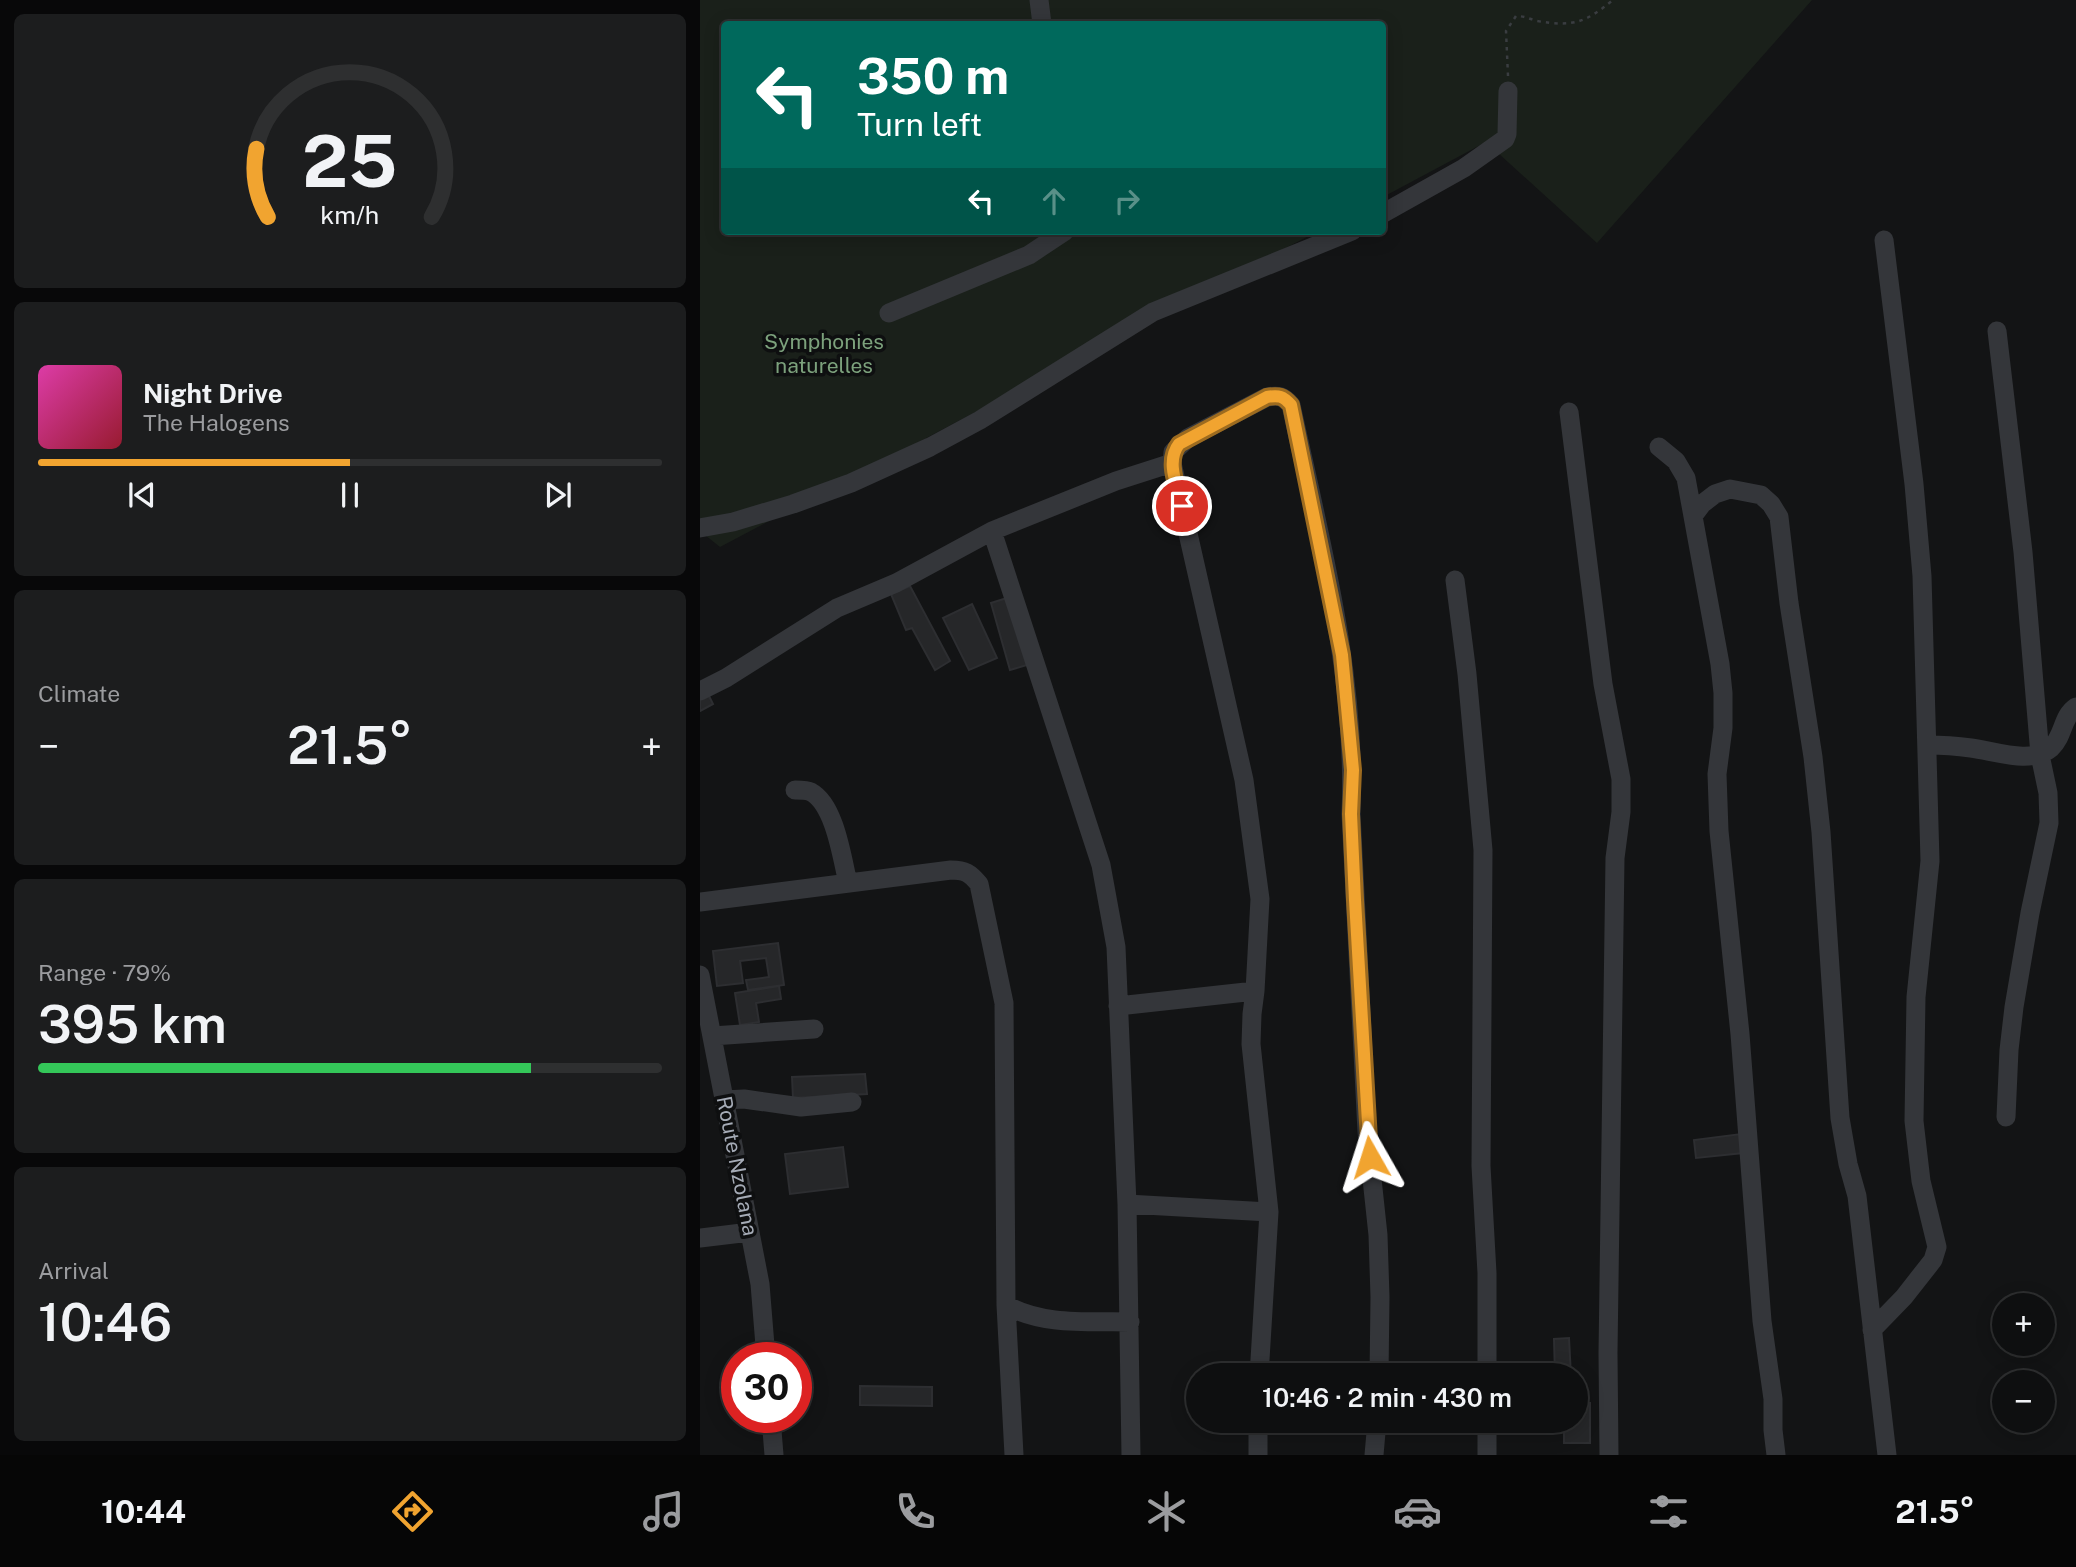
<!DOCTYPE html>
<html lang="en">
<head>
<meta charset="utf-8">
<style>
  body { margin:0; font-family:"Public Sans",sans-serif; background:#1c1d1e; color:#f1f3f6; height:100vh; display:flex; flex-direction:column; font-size:26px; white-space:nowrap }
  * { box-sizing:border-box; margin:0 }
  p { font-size:23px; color:#9b9c9f }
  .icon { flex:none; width:38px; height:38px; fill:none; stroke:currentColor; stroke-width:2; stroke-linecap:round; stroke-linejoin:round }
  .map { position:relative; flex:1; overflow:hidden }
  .panel { display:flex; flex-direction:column; gap:14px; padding:14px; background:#080809; width:700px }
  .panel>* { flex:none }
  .top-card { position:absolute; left:21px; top:21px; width:665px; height:214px; border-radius:7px; box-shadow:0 4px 18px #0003,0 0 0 2px #2e2f30; background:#00695c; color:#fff; overflow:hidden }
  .controls { position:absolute; left:1292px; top:1293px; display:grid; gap:14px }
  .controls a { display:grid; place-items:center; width:63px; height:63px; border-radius:50%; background:#0e0f10; box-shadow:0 4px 18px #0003,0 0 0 2px #2e2f30; font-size:35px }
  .speed { position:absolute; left:21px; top:1342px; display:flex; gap:14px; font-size:35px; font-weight:700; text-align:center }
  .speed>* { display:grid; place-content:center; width:91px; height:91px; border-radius:50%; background:#0e0f10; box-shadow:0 4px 18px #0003,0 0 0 2px #2e2f30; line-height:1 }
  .speed .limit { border:10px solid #d22; background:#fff; color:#111 }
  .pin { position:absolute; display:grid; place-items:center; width:60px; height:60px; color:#fff; margin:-30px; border:4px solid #fff; border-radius:50%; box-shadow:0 2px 7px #0007 }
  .me { position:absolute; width:77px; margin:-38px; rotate:354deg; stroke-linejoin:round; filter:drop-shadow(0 0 5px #0008) }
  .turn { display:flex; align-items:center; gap:24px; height:147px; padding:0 21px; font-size:32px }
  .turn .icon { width:91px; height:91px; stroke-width:2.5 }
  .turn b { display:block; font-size:49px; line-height:60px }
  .lanes { display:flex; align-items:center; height:66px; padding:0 21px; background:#0003; justify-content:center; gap:35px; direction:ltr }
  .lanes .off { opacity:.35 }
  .big { font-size:52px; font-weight:600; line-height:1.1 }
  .panel .card { flex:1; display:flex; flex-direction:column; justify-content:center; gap:10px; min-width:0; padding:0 24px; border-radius:10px; background:#1c1d1e }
  .panel .dial { align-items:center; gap:0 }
  .dial svg { height:182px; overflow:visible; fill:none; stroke:#2e2f30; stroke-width:7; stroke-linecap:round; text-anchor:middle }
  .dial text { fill:#f1f3f6; stroke:none }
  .song { display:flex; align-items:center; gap:21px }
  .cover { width:84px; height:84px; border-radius:10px; background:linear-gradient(135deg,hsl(320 70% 55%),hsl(350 70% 35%)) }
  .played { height:7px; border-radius:4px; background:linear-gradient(90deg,#f1a430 50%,#2e2f30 50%) }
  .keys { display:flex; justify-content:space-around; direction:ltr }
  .heat { display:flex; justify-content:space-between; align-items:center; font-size:38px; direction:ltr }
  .charge { height:10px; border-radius:5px; background:linear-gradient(90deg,#34c759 79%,#2e2f30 0) }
  .trip { position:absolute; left:486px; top:1363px; width:402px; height:70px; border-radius:35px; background:#0e0f10; box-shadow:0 4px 18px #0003,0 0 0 2px #2e2f30; font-weight:600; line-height:70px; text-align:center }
  .tabs { display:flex; height:112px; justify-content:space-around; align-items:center; background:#060606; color:#9b9c9f }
  .tabs .icon { width:49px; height:49px }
  .tabs .selected { color:#f1a430 }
  .tabs b { font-size:32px; color:#f1f3f6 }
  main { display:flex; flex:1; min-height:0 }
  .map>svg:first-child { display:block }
  .green { fill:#1a201a }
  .building { fill:#262729; stroke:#2d2e31; stroke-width:2 }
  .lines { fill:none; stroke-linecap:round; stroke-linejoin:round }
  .path { stroke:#3a3d41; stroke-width:2.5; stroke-dasharray:3.5 5; stroke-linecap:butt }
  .minor { stroke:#34363a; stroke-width:19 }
  .route-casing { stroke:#9d6b1f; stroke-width:18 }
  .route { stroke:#f1a430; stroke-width:12 }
  .labels { text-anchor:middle; stroke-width:7; stroke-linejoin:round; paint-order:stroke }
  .park-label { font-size:21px; fill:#7ca17c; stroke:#0e0f10 }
  .street-label { font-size:21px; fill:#a5abb6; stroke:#0e0f10 }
</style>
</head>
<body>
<main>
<section class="panel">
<div class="card dial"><svg viewBox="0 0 100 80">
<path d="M14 69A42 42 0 1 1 86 69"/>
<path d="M14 69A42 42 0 0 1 9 39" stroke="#f1a430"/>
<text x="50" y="56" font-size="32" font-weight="700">25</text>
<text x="50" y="72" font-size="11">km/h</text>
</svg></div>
<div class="card">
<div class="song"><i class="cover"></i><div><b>Night Drive</b><p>The Halogens</p></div></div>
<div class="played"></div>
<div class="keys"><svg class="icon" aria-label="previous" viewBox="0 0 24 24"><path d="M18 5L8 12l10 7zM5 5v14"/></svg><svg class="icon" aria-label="pause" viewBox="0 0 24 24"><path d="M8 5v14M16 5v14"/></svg><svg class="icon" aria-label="next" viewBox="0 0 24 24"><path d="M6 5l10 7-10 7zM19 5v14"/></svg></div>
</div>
<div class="card"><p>Climate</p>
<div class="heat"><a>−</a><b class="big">21.5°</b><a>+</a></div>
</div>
<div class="card"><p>Range · 79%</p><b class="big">395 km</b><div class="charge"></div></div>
<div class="card"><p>Arrival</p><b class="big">10:46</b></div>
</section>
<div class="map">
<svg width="1376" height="1455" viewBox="0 0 1376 1455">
  <rect width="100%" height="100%" fill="#131415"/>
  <!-- green -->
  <path class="green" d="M 0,0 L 1112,0 L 897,243 L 786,142 L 683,197 L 682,24 L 24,24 L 24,231 L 618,231 L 20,547 L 0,531 Z"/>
  <!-- building -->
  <path class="building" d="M 210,586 L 250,661 L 235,670 L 212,628 L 206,630 L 191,594 Z
    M 310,597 L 330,664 L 310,670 L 291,603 Z
    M 272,604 L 297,658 L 269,670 L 243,618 Z
    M 8,694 L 13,704 L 0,711 L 0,698 Z
    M 78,943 L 84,985 L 48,990 L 46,980 L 69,977 L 66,958 L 40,961 L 43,983 L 17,986 L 13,951 Z
    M 79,986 L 81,999 L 56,1003 L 59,1022 L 40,1025 L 35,993 Z
    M 165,1074 L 167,1094 L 93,1098 L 92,1077 Z
    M 1041,1134 L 1043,1153 L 996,1158 L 994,1140 Z
    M 143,1147 L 148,1187 L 90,1194 L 85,1154 Z
    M 869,1338 L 871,1376 L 855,1376 L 854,1339 Z
    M 160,1386 L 232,1387 L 232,1406 L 160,1405 Z
    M 877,1403 L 890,1403 L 890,1443 L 864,1443 L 864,1421 L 877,1421 Z"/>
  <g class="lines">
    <!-- path -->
    <path class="path" d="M 808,76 L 806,31 L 816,16 C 824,16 830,19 837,21 C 873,27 885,23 913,0"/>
    <!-- minor -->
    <path class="minor" d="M 339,0 L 342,24
      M 682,214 L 764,168 L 805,139 L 807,134 L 808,91
      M 189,313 L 329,255 L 365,231
      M 1297,331 L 1323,552 L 1340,755 L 1348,793 L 1349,823 L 1330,913 L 1314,1007 L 1309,1050 L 1306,1117
      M 869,412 L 903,684 L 921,779 L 921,812 L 915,858 L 908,1353 L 909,1455
      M 959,447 L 976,461 L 986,478 L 1020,664 L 1023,693 L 1023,728 L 1017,774 L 1019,831 L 1040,1034 L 1062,1321 L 1073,1399 L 1073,1430 L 1076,1455
      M 993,516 L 1002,504 L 1015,494 L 1030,489 L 1061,495 L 1071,504 L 1079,517 L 1089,603 L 1113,757 L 1121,832 L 1140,1118 L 1148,1164 L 1157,1196 L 1187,1455
      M 0,528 L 33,522 L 93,504 L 151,483 L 230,447 L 280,420 L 453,312 L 652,231
      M 292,531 L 401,865 L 416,947 L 427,1204 L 431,1455
      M 755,580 L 767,674 L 783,850 L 781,1166 L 787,1273 L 787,1376
      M 0,691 L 26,678 L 137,608 L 196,583 L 292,531 L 416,481 L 472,463
      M 1227,745 C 1242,745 1257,746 1271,748 C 1295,751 1331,765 1351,748 C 1364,736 1362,716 1376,707
      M 95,790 C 100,790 107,790 111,792 C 135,805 142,858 148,883
      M 0,902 L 251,870 C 265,870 270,873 279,884 L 304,1003 L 306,1305 L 314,1455
      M 0,975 L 60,1284 L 66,1358
      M 555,991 L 552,1014 L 551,1044 L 569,1212
      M 418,1006 L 555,991 L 560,899 L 544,780 L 472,463 L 473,452 L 488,438 L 567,397 C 579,395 583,396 591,405 C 620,539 657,676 651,814 L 667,1132 L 678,1235 L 680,1297 L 679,1376
      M 12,1036 L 114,1029
      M 24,1100 L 44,1099 L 101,1107 L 152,1102
      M 427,1204 L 569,1212 L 559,1376
      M 0,1238 L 50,1232
      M 306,1305 C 343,1326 389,1321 430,1322
      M 1172,1330 L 1204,1297 L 1233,1260 L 1237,1247 L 1221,1181 L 1214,1121 L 1216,997 L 1230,861 L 1222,576 L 1214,484 L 1184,240
      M 71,1418 L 74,1455
      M 558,1455 L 558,1421
      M 674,1455 L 677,1421
      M 787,1455 L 787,1421"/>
  </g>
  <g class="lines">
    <defs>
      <path id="route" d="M 482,506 C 478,487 465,462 479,444 L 567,397 C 579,395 583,396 591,405 L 642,655 L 653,770 L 651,814 L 655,900 L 670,1157"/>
    </defs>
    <!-- route casing -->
    <use href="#route" class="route-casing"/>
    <!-- route -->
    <use href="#route" class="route"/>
  </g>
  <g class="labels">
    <!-- park labels -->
    <g class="park-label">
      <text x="124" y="349">Symphonies<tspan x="124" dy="24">naturelles</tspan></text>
    </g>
    <!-- street labels -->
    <g class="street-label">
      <text transform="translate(37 1166) rotate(79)" y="7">Route Nzolana</text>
    </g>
  </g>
</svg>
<div class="controls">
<a>+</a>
<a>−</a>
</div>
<div class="speed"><div class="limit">30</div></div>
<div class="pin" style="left:482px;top:506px;background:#d93025"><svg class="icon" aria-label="arrive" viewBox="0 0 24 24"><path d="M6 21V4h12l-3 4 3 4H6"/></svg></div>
<svg class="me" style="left:670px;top:1157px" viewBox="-20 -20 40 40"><path d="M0-17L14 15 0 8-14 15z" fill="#f1a430" stroke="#fff" stroke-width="4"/></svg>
<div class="trip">10:46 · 2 min · 430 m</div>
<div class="top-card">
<div class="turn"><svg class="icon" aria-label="left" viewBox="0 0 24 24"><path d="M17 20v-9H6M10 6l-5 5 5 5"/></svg><div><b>350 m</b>Turn left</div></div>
<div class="lanes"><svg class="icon" aria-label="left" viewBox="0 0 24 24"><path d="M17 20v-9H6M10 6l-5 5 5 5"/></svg><svg class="icon off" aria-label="ahead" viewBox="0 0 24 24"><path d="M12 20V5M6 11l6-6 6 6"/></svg><svg class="icon off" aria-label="right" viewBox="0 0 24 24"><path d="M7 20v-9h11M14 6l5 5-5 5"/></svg></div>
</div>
</div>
</main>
<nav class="tabs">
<b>10:44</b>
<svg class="icon selected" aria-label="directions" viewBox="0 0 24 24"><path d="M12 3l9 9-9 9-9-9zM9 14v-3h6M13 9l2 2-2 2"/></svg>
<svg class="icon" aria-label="music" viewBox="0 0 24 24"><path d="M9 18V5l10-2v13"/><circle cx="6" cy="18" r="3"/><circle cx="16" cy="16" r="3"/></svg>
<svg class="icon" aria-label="phone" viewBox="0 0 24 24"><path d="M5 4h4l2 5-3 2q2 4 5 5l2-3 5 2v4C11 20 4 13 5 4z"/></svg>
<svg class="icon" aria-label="climate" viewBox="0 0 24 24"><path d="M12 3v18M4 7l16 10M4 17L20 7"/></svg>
<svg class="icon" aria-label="car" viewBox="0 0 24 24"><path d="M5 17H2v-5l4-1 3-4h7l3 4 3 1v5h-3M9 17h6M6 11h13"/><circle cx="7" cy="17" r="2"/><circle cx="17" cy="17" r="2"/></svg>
<svg class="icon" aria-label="filters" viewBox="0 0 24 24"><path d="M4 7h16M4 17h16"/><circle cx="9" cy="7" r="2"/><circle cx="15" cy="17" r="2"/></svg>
<b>21.5°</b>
</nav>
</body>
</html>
